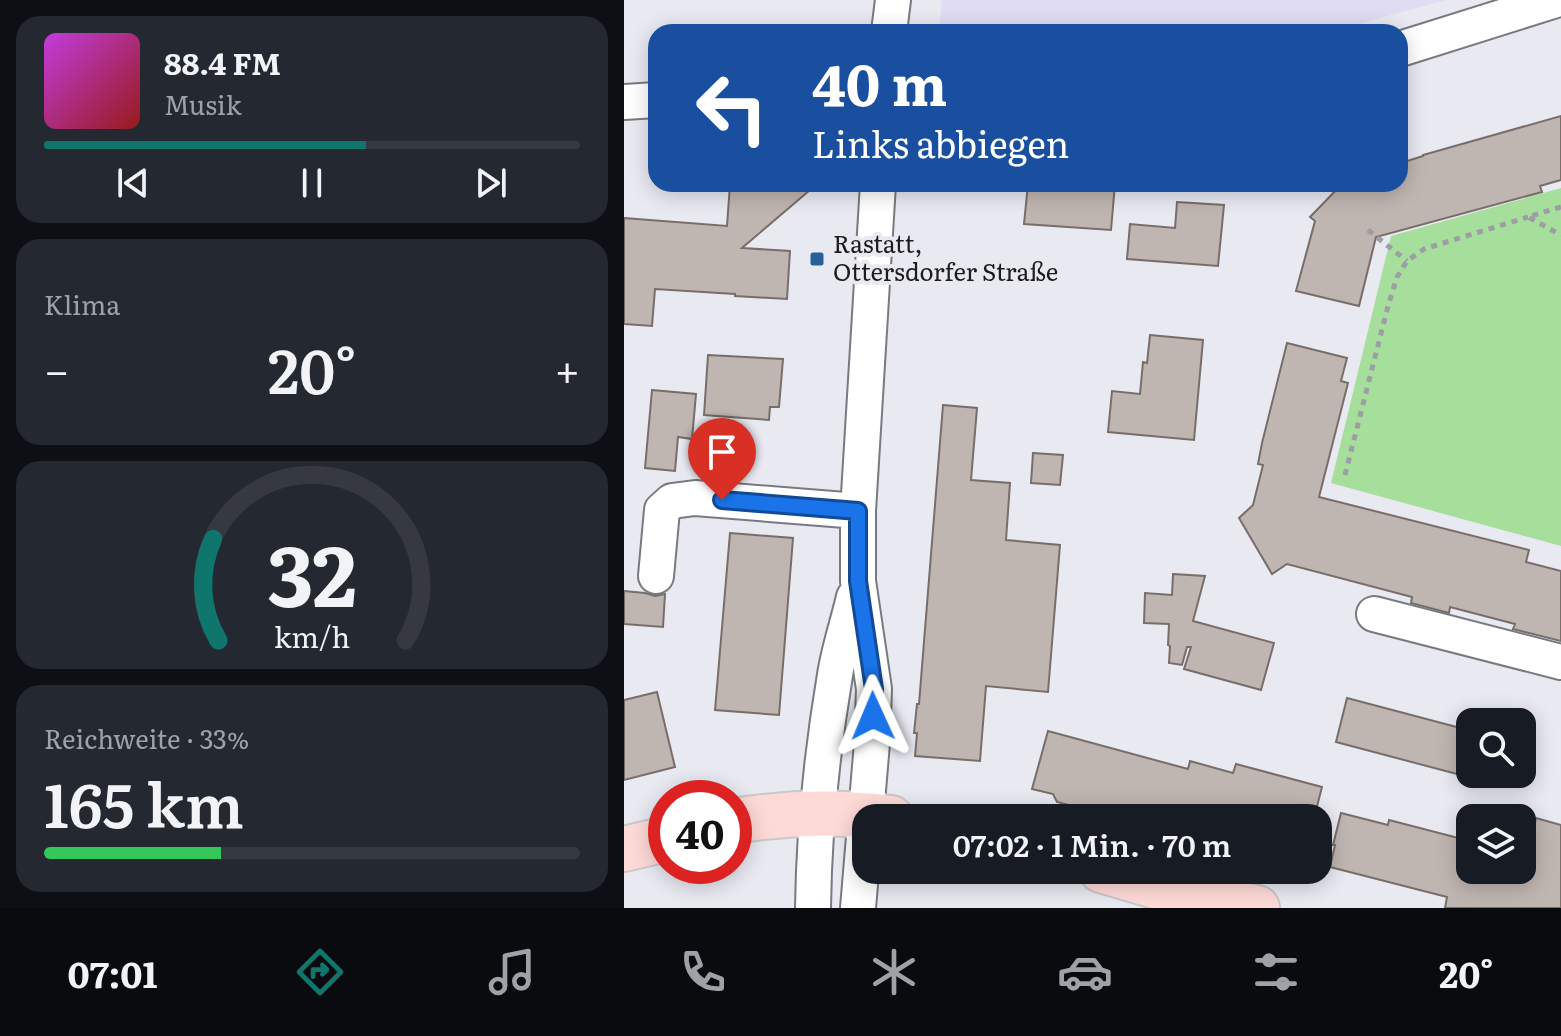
<!DOCTYPE html>
<html lang="de">
<head>
<meta charset="utf-8">
<style>
  body { margin:0; font-family:Literata,serif; background:#242831; color:#f1f3f6; height:100vh; display:flex; flex-direction:column; font-size:30px; white-space:nowrap }
  * { box-sizing:border-box; margin:0 }
  p { font-size:26px; color:#9ea1a6 }
  .icon { flex:none; width:44px; height:44px; fill:none; stroke:currentColor; stroke-width:2; stroke-linecap:round; stroke-linejoin:round }
  .map { position:relative; flex:1; overflow:hidden }
  .drawer { display:flex; flex-direction:column; gap:16px; padding:16px; background:#0d0f14; width:624px }
  .drawer>* { flex:none }
  .top-card { position:absolute; left:24px; top:24px; width:760px; height:168px; border-radius:24px; box-shadow:0 4px 20px #0003; background:#1a4fa0; color:#fff; overflow:hidden }
  .buttons { position:absolute; left:832px; top:708px; display:grid; gap:16px }
  .buttons a { display:grid; place-items:center; width:80px; height:80px; border-radius:16px; background:#171b24; box-shadow:0 4px 20px #0003; font-size:40px }
  .speed { position:absolute; left:24px; top:780px; display:flex; gap:16px; font-size:40px; font-weight:700; text-align:center }
  .speed>* { display:grid; place-content:center; width:104px; height:104px; border-radius:50%; background:#171b24; box-shadow:0 4px 20px #0003; line-height:1 }
  .speed .limit { border:12px solid #d22; background:#fff; color:#111 }
  .pin { position:absolute; display:grid; place-items:center; width:68px; height:68px; color:#fff; margin:-82px -34px; border-radius:50% 50% 50% 0; rotate:-45deg; box-shadow:0 0 8px #0007 }
  .pin .icon { rotate:45deg }
  .me { position:absolute; width:88px; margin:-44px; rotate:359deg; stroke-linejoin:round; filter:drop-shadow(0 0 6px #0008) }
  .turn { display:flex; align-items:center; gap:28px; height:168px; padding:0 32px; font-size:36px }
  .turn .icon { width:104px; height:104px; stroke-width:2.5 }
  .turn b { display:block; font-size:56px; line-height:68px }
  .big { font-size:60px; font-weight:600; line-height:1.1 }
  .drawer .card { flex:1; display:flex; flex-direction:column; justify-content:center; gap:12px; min-width:0; padding:0 28px; border-radius:24px; background:#242831 }
  .drawer .dial { align-items:center; gap:0 }
  .dial svg { height:208px; overflow:visible; fill:none; stroke:#363941; stroke-width:7; stroke-linecap:round; text-anchor:middle }
  .dial text { fill:#f1f3f6; stroke:none }
  .song { display:flex; align-items:center; gap:24px }
  .cover { width:96px; height:96px; border-radius:12px; background:linear-gradient(135deg,hsl(290 70% 55%),hsl(0 70% 35%)) }
  .played { height:8px; border-radius:4px; background:linear-gradient(90deg,#0f766e 60%,#363941 60%) }
  .keys { display:flex; justify-content:space-around; direction:ltr }
  .heat { display:flex; justify-content:space-between; align-items:center; font-size:44px; direction:ltr }
  .charge { height:12px; border-radius:6px; background:linear-gradient(90deg,#34c759 33%,#363941 0) }
  .trip { position:absolute; left:228px; top:804px; width:480px; height:80px; border-radius:24px; background:#171b24; box-shadow:0 4px 20px #0003; font-weight:600; line-height:80px; text-align:center }
  .dock { display:flex; height:128px; justify-content:space-around; align-items:center; background:#090b0e; color:#9ea1a6 }
  .dock .icon { width:56px; height:56px }
  .dock .current { color:#0f766e }
  .dock b { font-size:36px; color:#f1f3f6 }
  main { display:flex; flex:1; min-height:0 }
  .map>svg:first-child { display:block }
  .education { fill:#e0ddf3 }
  .green { fill:#a6de9c }
  .building { fill:#bfb5b1; stroke:#776e6a; stroke-width:2 }
  .lines { fill:none; stroke-linecap:round; stroke-linejoin:round }
  .minor-casing { stroke:#797981; stroke-width:38 }
  .major-casing { stroke:#c9c9c9; stroke-width:48 }
  .path { stroke:#9d9da4; stroke-width:5; stroke-dasharray:6 6; stroke-linecap:butt }
  .minor { stroke:#fff; stroke-width:34 }
  .major { stroke:#fedad7; stroke-width:44 }
  .route-casing { stroke:#114b97; stroke-width:20 }
  .route { stroke:#1a73e8; stroke-width:14 }
  .poi-dot { fill:#276098; stroke:#e9e9f2; stroke-width:3 }
  .labels { text-anchor:middle; stroke-width:8; stroke-linejoin:round; paint-order:stroke }
  .poi-label { font-size:24px; fill:#1c1c1f; stroke:#e9e9f2; text-anchor:start }
</style>
</head>
<body>
<main>
<section class="drawer">
<div class="card">
<div class="song"><i class="cover"></i><div><b>88.4 FM</b><p>Musik</p></div></div>
<div class="played"></div>
<div class="keys"><svg class="icon" aria-label="previous" viewBox="0 0 24 24"><path d="M18 5L8 12l10 7zM5 5v14"/></svg><svg class="icon" aria-label="pause" viewBox="0 0 24 24"><path d="M8 5v14M16 5v14"/></svg><svg class="icon" aria-label="next" viewBox="0 0 24 24"><path d="M6 5l10 7-10 7zM19 5v14"/></svg></div>
</div>
<div class="card"><p>Klima</p>
<div class="heat"><a>−</a><b class="big">20°</b><a>+</a></div>
</div>
<div class="card dial"><svg viewBox="0 0 100 80">
<path d="M14 69A42 42 0 1 1 86 69"/>
<path d="M14 69A42 42 0 0 1 12 30" stroke="#0f766e"/>
<text x="50" y="56" font-size="32" font-weight="700">32</text>
<text x="50" y="72" font-size="11">km/h</text>
</svg></div>
<div class="card"><p>Reichweite · 33%</p><b class="big">165 km</b><div class="charge"></div></div>
</section>
<div class="map">
<svg width="937" height="908" viewBox="0 0 937 908">
  <rect width="100%" height="100%" fill="#e9e9f2"/>
  <!-- education -->
  <path class="education" d="M 318,0 L 822,0 L 705,32 L 315,32 Z"/>
  <!-- green -->
  <path class="green" d="M 937,188 L 937,546 L 707,483 L 767,236 Z"/>
  <!-- building -->
  <path class="building" d="M 937,116 L 937,180 L 916,186 L 918,192 L 752,237 L 735,306 L 672,291 L 691,221 L 686,217 L 718,184 L 776,184 L 776,165 L 780,163 L 780,162 L 799,156 L 799,155 Z
    M 106,184 L 193,184 L 118,248 L 166,251 L 163,299 L 111,296 L 111,294 L 31,289 L 28,326 L 0,324 L 0,218 L 103,226 Z
    M 404,184 L 491,184 L 487,230 L 400,224 Z
    M 553,202 L 600,205 L 594,266 L 503,259 L 506,224 L 551,228 Z
    M 526,335 L 579,340 L 570,440 L 484,432 L 488,391 L 516,394 L 519,362 L 523,363 Z
    M 663,343 L 723,358 L 717,381 L 724,383 L 695,497 L 905,550 L 902,562 L 937,571 L 937,641 L 889,629 L 891,624 L 826,607 L 825,613 L 787,603 L 788,597 L 663,564 L 648,574 L 615,518 L 629,505 L 639,465 L 634,464 L 638,443 Z
    M 84,355 L 159,359 L 155,407 L 146,407 L 145,420 L 80,415 Z
    M 28,390 L 72,394 L 68,439 L 54,437 L 51,471 L 21,468 Z
    M 319,405 L 353,408 L 347,480 L 386,483 L 382,540 L 436,545 L 424,692 L 362,686 L 356,761 L 291,756 L 293,733 L 290,733 L 293,704 L 295,704 Z
    M 409,453 L 439,455 L 436,485 L 407,483 Z
    M 106,533 L 169,538 L 155,715 L 91,710 Z
    M 549,574 L 581,576 L 569,621 L 650,643 L 637,690 L 560,669 L 567,647 L 563,647 L 558,665 L 545,663 L 546,646 L 544,645 L 545,624 L 520,623 L 521,593 L 548,595 Z
    M 0,591 L 21,593 L 31,596 L 41,594 L 39,627 L 0,624 Z
    M 33,692 L 51,767 L 0,780 L 0,700 Z
    M 723,698 L 844,730 L 833,774 L 712,742 Z
    M 424,731 L 564,769 L 566,761 L 609,773 L 612,764 L 698,787 L 690,818 L 518,818 L 487,810 L 479,814 L 433,802 L 429,794 L 408,789 Z
    M 717,813 L 764,825 L 765,820 L 846,841 L 846,870 L 898,870 L 898,854 L 903,856 L 912,818 L 937,825 L 937,908 L 821,908 L 823,897 L 706,867 L 711,845 L 709,845 Z"/>
  <g class="lines">
    <defs>
      <path id="minor" d="M 265,32 L 269,0
        M 776,49 L 932,0
        M 0,102 L 32,100
        M 32,576 L 38,510 L 48,501 L 71,498 L 234,511
        M 750,614 L 937,662
        M 189,908 C 190,830 198,752 211,675 C 215,649 224,623 230,597
        M 234,908 L 248,743 L 250,689 L 234,581 L 234,511 L 254,184"/>
      <path id="major" d="M 110,821 C 164,812 213,811 267,818
        M 0,849 L 42,839
        M 477,870 L 531,886 L 633,908"/>
    </defs>
    <!-- minor casing -->
    <use href="#minor" class="minor-casing"/>
    <!-- major casing -->
    <use href="#major" class="major-casing"/>
    <!-- path -->
    <path class="path" d="M 937,207 L 904,217 L 937,235
      M 744,230 L 783,261
      M 721,475 L 764,306 L 773,277 L 783,261 L 800,249 L 904,217"/>
    <!-- minor -->
    <use href="#minor" class="minor"/>
    <!-- major -->
    <use href="#major" class="major"/>
  </g>
  <g class="lines">
    <defs>
      <path id="route" d="M 98,500 L 234,511 L 234,581 L 250,689 L 249,716"/>
    </defs>
    <!-- route casing -->
    <use href="#route" class="route-casing"/>
    <!-- route -->
    <use href="#route" class="route"/>
  </g>
  <!-- markers -->
  <rect class="poi-dot" x="185" y="251" width="16" height="16" rx="4"/>
  <g class="labels">
    <!-- poi labels -->
    <g class="poi-label">
      <text x="209" y="253">Rastatt,<tspan x="209" dy="28">Ottersdorfer Straße</tspan></text>
    </g>
  </g>
</svg>
<div class="buttons">
<a><svg class="icon" aria-label="search" viewBox="0 0 24 24"><circle cx="10" cy="10" r="6"/><path d="M15 15l6 6"/></svg></a>
<a><svg class="icon" aria-label="layers" viewBox="0 0 24 24"><path d="M12 4l9 5-9 5-9-5zM3 14l9 5 9-5"/></svg></a>
</div>
<div class="speed"><div class="limit">40</div></div>
<div class="pin" style="left:98px;top:500px;background:#d93025"><svg class="icon" aria-label="arrive" viewBox="0 0 24 24"><path d="M6 21V4h12l-3 4 3 4H6"/></svg></div>
<svg class="me" style="left:249px;top:716px" viewBox="-20 -20 40 40"><path d="M0-17L14 15 0 8-14 15z" fill="#1a73e8" stroke="#fff" stroke-width="4"/></svg>
<div class="trip">07:02 · 1 Min. · 70 m</div>
<div class="top-card">
<div class="turn"><svg class="icon" aria-label="left" viewBox="0 0 24 24"><path d="M17 20v-9H6M10 6l-5 5 5 5"/></svg><div><b>40 m</b>Links abbiegen</div></div>
</div>
</div>
</main>
<nav class="dock">
<b>07:01</b>
<svg class="icon current" aria-label="directions" viewBox="0 0 24 24"><path d="M12 3l9 9-9 9-9-9zM9 14v-3h6M13 9l2 2-2 2"/></svg>
<svg class="icon" aria-label="music" viewBox="0 0 24 24"><path d="M9 18V5l10-2v13"/><circle cx="6" cy="18" r="3"/><circle cx="16" cy="16" r="3"/></svg>
<svg class="icon" aria-label="phone" viewBox="0 0 24 24"><path d="M5 4h4l2 5-3 2q2 4 5 5l2-3 5 2v4C11 20 4 13 5 4z"/></svg>
<svg class="icon" aria-label="climate" viewBox="0 0 24 24"><path d="M12 3v18M4 7l16 10M4 17L20 7"/></svg>
<svg class="icon" aria-label="car" viewBox="0 0 24 24"><path d="M5 17H2v-5l4-1 3-4h7l3 4 3 1v5h-3M9 17h6M6 11h13"/><circle cx="7" cy="17" r="2"/><circle cx="17" cy="17" r="2"/></svg>
<svg class="icon" aria-label="filters" viewBox="0 0 24 24"><path d="M4 7h16M4 17h16"/><circle cx="9" cy="7" r="2"/><circle cx="15" cy="17" r="2"/></svg>
<b>20°</b>
</nav>
</body>
</html>
